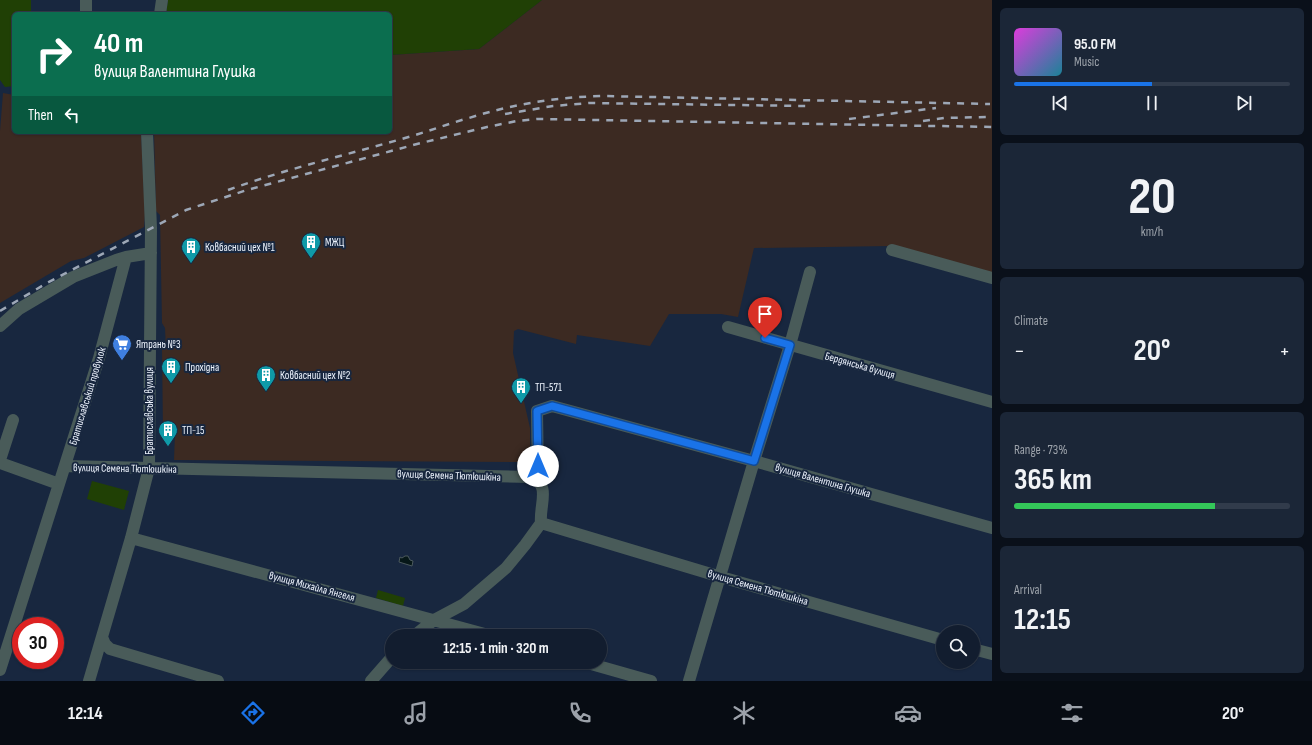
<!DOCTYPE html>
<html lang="en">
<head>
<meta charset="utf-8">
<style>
  body { margin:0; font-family:"Sofia Sans Condensed",sans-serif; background:#1b2637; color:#f1f3f6; height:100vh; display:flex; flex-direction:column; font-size:15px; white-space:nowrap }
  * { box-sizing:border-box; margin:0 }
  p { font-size:13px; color:#9ca2aa }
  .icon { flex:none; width:22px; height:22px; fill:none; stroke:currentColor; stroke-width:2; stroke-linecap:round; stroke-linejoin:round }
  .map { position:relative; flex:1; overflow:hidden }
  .side { display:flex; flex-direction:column; gap:8px; padding:8px; background:#0a101a; width:320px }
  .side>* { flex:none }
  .top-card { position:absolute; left:12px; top:12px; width:380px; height:122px; border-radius:6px; box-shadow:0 1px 3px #0004,0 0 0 1px #313b4b; background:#0b6e4f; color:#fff; overflow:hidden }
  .tools { position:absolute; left:936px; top:625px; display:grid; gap:8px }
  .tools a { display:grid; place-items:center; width:44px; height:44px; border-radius:50%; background:#121d2f; box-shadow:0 1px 3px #0004,0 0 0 1px #313b4b; font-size:20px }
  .speed { position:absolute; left:12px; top:617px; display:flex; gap:8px; font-size:20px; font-weight:700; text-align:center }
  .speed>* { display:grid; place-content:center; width:52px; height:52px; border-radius:50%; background:#121d2f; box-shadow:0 1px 3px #0004,0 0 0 1px #313b4b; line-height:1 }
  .speed .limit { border:6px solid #d22; background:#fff; color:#111 }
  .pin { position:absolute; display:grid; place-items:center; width:34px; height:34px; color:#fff; margin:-41px -17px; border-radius:50% 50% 50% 0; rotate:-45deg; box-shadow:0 0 4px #0007 }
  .pin .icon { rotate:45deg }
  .me { position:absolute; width:44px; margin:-22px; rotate:0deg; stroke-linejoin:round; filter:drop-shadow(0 0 3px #0008) }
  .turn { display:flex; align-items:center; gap:14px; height:84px; padding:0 16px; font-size:18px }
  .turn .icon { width:52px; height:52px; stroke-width:2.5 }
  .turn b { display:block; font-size:28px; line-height:34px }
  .then { display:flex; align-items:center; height:38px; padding:0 16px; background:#0003; gap:8px; font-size:15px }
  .big { font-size:30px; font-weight:700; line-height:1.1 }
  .side .tile { flex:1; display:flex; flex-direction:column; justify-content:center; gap:6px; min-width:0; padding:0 14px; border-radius:6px; background:#1b2637 }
  .side .dial { align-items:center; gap:0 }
  .dial b { font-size:52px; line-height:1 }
  .song { display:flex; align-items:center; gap:12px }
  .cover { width:48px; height:48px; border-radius:6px; background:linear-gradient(135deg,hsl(300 70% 55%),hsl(190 70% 35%)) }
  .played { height:4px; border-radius:2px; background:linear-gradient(90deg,#1a73e8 50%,#313b4b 50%) }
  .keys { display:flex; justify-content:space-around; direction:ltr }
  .heat { display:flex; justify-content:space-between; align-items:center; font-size:22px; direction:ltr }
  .charge { height:6px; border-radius:3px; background:linear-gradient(90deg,#34c759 73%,#313b4b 0) }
  .trip { position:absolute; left:385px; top:629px; width:222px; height:40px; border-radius:20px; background:#121d2f; box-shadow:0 1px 3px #0004,0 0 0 1px #313b4b; font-weight:700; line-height:40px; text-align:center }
  .dock { display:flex; height:64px; justify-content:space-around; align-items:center; background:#070c13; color:#9ca2aa }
  .dock .icon { width:28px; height:28px }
  .dock .current { color:#1a73e8 }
  .dock b { font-size:18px; color:#f1f3f6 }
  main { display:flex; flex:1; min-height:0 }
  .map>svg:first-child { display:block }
  .industrial { fill:#3c2a22 }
  .green { fill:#204005 }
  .water { fill:#061718; stroke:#4b595d }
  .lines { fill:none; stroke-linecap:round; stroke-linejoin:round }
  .minor { stroke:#495b59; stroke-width:12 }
  .rail { stroke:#9da7b6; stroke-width:2.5; stroke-dasharray:7 7; stroke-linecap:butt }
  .route-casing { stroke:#114b97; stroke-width:10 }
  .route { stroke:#1a73e8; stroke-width:7 }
  .labels { text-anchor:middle; stroke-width:4; stroke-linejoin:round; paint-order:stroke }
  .poi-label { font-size:11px; fill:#edf3fd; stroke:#18273f; text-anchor:start }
  .street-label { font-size:11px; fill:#edf3fd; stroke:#18273f }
</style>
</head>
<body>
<main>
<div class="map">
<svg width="992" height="681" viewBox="0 0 992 681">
  <rect width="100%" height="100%" fill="#18273f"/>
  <!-- industrial -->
  <path class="industrial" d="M 542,0 L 992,0 L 992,273 L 890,246 L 754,248 L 738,317 L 721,314 L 669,314 L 650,346 L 577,335 L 576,344 L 518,329 L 514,331 L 513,353 L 530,428 L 530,462 L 174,460 L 175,433 L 163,433 L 162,349 L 166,349 L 165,328 L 162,323 L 160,215 L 156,211 L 154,132 L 390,132 L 390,55 L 479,49 Z
    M 3,93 L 14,95 L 14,132 L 141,132 L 145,214 L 144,227 L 84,258 L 71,261 L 0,303 L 0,131 Z"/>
  <!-- green -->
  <path class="green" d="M 0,0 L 31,0 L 31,14 L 14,14 L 14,86 L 5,87 L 0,80 Z
    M 168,0 L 542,0 L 479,49 L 390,55 L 390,14 L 166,14 Z
    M 92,481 L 129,491 L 124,510 L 87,499 Z
    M 378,590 L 405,598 L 403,606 L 376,598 Z"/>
  <!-- water -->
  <path class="water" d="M 405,556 L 408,556 L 410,560 L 413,561 L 412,566 L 399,562 L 400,557 L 402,558 Z"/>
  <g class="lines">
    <!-- minor -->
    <path class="minor" d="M 86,0 L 86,14
      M 160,14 L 162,0
      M 892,250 L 992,278
      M 0,326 L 19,309 L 73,277 L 116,260 L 126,257 L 151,253
      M 728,327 L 992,402
      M 0,460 L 13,420
      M 0,463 L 59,484
      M 65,466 L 530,477 C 552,484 539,505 541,523
      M 538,480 L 537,411 L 552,406 L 754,461 L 992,528
      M 541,523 L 721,577 L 943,640
      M 131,538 L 492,636
      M 414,636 L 434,620 L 464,604 L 506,568 L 525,545 L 541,523
      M 102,637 L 105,644 L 110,649 L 218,681
      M 973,649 L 992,654
      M 584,662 L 651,681
      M 0,670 L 99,358 L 126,257
      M 89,681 L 131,538 L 149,468 L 151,228 L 147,132
      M 371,681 L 392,657
      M 689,681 L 754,461 L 790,345 L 810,272"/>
    <!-- rail -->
    <path class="rail" d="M 505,114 L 553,106 L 589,103 L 806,106
      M 849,119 L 936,108
      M 923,121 L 944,118 L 986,117
      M 228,190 C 286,169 346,155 405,138 C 427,132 447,124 469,118 C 513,104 557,97 603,96 L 990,104
      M 0,311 L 47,283 L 186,210 L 247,190 L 417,144 L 487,127 L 517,121 L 537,119 L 992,127"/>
  </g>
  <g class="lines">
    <defs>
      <path id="route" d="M 538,466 L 537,411 L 552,406 L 754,461 L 790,345 L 765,338"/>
    </defs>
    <!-- route casing -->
    <use href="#route" class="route-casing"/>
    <!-- route -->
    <use href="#route" class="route"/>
  </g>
  <!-- icons -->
  <defs>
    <symbol id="building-pin" viewBox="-11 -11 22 30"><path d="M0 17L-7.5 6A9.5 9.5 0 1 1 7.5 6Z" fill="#0f9aa8" stroke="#18273f"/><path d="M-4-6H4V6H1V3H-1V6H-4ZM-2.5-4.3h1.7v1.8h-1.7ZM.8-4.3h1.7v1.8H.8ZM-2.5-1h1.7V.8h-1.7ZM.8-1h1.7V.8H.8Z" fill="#fff"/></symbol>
    <symbol id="supermarket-pin" viewBox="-11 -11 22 30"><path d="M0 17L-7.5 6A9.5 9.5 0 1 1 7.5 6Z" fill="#3f7fe0" stroke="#18273f"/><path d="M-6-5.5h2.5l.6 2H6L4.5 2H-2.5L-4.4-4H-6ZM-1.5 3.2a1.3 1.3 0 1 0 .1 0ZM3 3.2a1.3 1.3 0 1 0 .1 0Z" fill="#fff"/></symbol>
  </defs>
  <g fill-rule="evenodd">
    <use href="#building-pin" x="300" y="231" width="22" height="30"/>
    <use href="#building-pin" x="180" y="236" width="22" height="30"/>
    <use href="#supermarket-pin" x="111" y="333" width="22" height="30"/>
    <use href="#building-pin" x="160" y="356" width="22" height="30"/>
    <use href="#building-pin" x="255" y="364" width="22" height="30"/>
    <use href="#building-pin" x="510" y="376" width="22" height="30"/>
    <use href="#building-pin" x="157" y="419" width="22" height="30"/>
  </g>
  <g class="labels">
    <!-- poi labels -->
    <g class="poi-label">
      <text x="325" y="246">МЖЦ</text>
      <text x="205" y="251">Ковбасний цех №1</text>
      <text x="136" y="348">Ятрань №3</text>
      <text x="185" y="371">Прохідна</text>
      <text x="280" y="379">Ковбасний цех №2</text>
      <text x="535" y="391">ТП-571</text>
      <text x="182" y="434">ТП-15</text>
    </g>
    <!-- street labels -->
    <g class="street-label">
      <text transform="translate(860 365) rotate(16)" y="4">Бердянська вулиця</text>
      <text transform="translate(87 396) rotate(-73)" y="4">Братиславський провулок</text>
      <text transform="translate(149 411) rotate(-90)" y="4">Братиславська вулиця</text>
      <text transform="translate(125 468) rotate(1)" y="4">вулиця Семена Тютюшкіна</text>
      <text transform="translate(449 475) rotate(2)" y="4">вулиця Семена Тютюшкіна</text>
      <text transform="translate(823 480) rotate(16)" y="4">вулиця Валентина Глушка</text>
      <text transform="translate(312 586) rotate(15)" y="4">вулиця Михайла Янгеля</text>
      <text transform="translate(758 587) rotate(16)" y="4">вулиця Семена Тютюшкіна</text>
    </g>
  </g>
</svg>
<div class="tools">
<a><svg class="icon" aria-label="search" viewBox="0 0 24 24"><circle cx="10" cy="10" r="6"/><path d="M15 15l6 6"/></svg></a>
</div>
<div class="speed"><div class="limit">30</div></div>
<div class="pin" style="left:765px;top:338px;background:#d93025"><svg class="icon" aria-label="arrive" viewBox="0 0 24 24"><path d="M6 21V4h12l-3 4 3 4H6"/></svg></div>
<svg class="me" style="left:538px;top:466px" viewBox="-20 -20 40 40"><circle r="19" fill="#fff"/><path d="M0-13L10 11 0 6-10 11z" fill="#1a73e8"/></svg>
<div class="trip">12:15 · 1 min · 320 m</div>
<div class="top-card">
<div class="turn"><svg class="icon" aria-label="right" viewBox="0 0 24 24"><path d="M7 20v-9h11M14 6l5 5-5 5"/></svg><div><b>40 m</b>вулиця Валентина Глушка</div></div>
<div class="then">Then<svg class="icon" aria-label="left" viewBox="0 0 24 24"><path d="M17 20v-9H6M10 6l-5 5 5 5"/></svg></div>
</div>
</div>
<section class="side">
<div class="tile">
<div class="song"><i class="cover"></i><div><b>95.0 FM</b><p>Music</p></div></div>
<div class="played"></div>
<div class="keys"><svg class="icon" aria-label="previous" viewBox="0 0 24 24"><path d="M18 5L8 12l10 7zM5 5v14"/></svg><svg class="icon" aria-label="pause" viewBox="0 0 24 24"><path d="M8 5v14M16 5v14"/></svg><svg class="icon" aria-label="next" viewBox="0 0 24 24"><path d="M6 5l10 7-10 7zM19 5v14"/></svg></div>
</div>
<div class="tile dial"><b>20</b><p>km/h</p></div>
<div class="tile"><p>Climate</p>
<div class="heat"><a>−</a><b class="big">20°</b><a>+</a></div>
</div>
<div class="tile"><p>Range · 73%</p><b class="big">365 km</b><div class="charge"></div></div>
<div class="tile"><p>Arrival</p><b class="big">12:15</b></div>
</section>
</main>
<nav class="dock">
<b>12:14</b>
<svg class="icon current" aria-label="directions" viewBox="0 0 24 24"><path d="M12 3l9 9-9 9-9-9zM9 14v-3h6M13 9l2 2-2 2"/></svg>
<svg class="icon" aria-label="music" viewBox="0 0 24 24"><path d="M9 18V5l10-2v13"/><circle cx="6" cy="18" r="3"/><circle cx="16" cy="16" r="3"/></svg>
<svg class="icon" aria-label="phone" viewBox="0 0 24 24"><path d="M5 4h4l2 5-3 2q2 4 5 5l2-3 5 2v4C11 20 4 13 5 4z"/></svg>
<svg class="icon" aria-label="climate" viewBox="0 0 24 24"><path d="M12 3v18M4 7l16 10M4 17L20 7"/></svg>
<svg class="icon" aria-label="car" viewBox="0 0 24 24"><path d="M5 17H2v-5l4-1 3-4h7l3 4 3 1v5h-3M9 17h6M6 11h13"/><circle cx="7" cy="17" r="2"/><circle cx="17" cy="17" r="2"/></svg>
<svg class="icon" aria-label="filters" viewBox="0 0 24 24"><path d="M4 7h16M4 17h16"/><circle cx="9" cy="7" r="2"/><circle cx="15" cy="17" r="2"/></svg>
<b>20°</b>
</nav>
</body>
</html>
